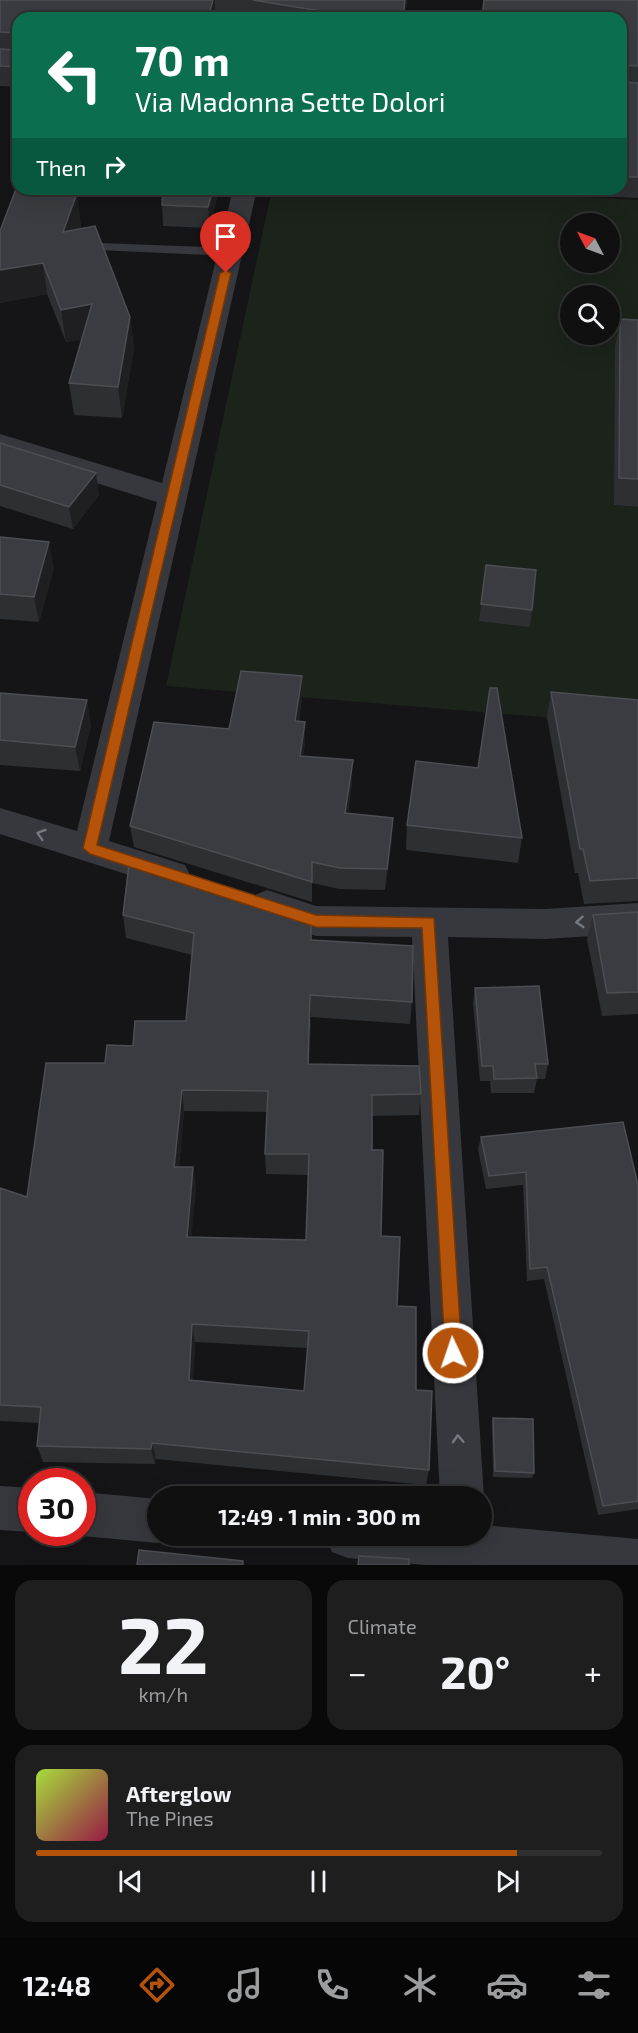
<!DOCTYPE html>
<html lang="en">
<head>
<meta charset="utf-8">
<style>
  body { margin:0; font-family:"Exo 2",sans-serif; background:#1e1e1f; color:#f1f3f6; height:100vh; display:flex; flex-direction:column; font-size:22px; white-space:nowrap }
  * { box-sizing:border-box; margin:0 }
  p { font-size:20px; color:#9c9d9f }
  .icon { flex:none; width:33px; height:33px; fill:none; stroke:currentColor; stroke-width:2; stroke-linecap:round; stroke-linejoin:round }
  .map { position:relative; height:1565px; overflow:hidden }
  .side { display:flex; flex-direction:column; gap:15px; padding:15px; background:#090909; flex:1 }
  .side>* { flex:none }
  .guide { position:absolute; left:12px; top:12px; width:615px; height:183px; border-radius:18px; box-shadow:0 6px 24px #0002,0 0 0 2px #303031; background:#0b6e4f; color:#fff; overflow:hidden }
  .needle { width:39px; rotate:311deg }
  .fabs { position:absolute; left:560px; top:213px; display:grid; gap:12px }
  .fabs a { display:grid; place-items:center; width:60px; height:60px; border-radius:50%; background:#101011; box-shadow:0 6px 24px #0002,0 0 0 2px #303031; font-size:30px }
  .speed { position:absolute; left:18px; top:1468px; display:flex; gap:12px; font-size:30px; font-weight:700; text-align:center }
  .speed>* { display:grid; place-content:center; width:78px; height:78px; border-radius:50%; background:#101011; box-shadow:0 6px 24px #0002,0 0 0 2px #303031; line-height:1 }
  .speed .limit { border:9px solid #d22; background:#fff; color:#111 }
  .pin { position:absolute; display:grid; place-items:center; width:51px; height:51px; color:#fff; margin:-62px -26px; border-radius:50% 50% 50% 0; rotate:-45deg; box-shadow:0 0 6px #0007 }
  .pin .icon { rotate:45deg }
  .me { position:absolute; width:66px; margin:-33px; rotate:357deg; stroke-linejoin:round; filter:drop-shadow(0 0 4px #0008) }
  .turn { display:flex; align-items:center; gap:21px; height:126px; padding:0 24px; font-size:27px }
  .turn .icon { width:78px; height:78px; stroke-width:2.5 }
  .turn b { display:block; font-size:42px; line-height:51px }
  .then { display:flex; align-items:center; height:57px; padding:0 24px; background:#0003; gap:12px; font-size:22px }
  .big { font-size:45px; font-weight:700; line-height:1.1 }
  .side .card { flex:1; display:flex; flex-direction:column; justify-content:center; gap:9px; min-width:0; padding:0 21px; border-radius:18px; background:#1e1e1f }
  .side .dial { align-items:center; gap:0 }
  .dial b { font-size:78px; line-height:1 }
  .song { display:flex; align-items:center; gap:18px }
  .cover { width:72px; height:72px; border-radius:9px; background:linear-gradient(135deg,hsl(80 70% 55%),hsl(340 70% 35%)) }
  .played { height:6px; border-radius:3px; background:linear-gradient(90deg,#b45309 85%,#303031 85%) }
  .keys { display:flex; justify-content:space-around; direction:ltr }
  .heat { display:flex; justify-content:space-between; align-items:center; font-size:33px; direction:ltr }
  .side .tiles { flex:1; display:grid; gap:15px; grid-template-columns:1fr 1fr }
  .card:last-child { grid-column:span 2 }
  .trip { position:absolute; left:147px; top:1486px; width:345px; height:60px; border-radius:30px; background:#101011; box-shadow:0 6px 24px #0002,0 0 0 2px #303031; font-weight:700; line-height:60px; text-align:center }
  .tabs { display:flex; height:96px; justify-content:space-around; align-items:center; background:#060607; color:#9c9d9f }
  .tabs .icon { width:42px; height:42px }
  .tabs .on { color:#b45309 }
  .tabs b { font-size:27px; color:#f1f3f6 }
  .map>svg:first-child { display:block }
  .green { fill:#1b231b; fill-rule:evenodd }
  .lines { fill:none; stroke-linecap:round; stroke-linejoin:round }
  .service { fill:#36383d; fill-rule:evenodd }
  .minor { fill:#36383d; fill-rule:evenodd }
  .wall { fill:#2e2f33; fill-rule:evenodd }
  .shaded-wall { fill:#1f1f22 }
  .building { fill:#3b3c41; stroke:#4c4e54; stroke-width:1.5; fill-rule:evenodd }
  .oneway { stroke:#747981 }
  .route { fill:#b45309; stroke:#753606; stroke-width:1.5 }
</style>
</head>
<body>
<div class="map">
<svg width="638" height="1565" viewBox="0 0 638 1565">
  <rect width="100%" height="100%" fill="#151517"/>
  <!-- green -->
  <path class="green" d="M 272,189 L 443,189 L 638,200 L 638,349 L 614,505 L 638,507 L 638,725 L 166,686 ZM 570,224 L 609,224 L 609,262 L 570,262 ZM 570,296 L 609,296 L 609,334 L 570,334 Z"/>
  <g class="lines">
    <!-- service -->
    <path class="service" d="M 101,243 L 231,248 L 237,252 L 231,256 L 97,250 L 95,247 Z"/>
    <!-- minor -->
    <path class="minor" d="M 233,189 L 257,189 L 109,841 L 185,865 L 190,875 L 185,885 L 173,889 L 0,834 L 0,808 L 77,831 L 157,502 L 0,453 L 0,434 L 162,483 Z
      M 267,890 L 316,906 L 545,909 L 638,903 L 638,933 L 545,939 L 448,937 L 484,1497 L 482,1503 L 482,1497 L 440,1497 L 412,937 L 316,936 L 255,915 L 250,905 L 255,895 Z
      M 0,1486 L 32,1488 L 32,1532 L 0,1530 Z
      M 82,1492 L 158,1499 L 158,1536 L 174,1537 L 158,1543 L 82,1536 L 75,1533 L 82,1533 Z
      M 482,1525 L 638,1539 L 638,1565 L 426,1565 L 348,1558 L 332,1552 L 326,1536 L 482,1536 Z"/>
  </g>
  <!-- wall -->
  <path class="wall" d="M 0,0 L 407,0 L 405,18 L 240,18 L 215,14 L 214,18 L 18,18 L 18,87 L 0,86 Z
    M 638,0 L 638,198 L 534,193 L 534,189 L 621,189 L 621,18 Z
    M 164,189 L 219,189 L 210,228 L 163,226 L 162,205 Z
    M 81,224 L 80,229 L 130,317 L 134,349 L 122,418 L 74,415 L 69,383 L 82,339 L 66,342 L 47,294 L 0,303 Z
    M 620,319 L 638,320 L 638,507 L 614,505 L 615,347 Z
    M 0,443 L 99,495 L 73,529 L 0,506 Z
    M 0,537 L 54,568 L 39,622 L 0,619 Z
    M 486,565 L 532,610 L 530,627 L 479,621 Z
    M 551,692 L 638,700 L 638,901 L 584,904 L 578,873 L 575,873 L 547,717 Z
    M 0,693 L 91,725 L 80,771 L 0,765 Z
    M 302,698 L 299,721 L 305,722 L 305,743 L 303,756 L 352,782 L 348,813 L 392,839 L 385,890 L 339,889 L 312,883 L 312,902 L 134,847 L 130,826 L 229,729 Z
    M 407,825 L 522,838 L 518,863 L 406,850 Z
    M 638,912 L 638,1014 L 602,1016 L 587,939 L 593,915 Z
    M 123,915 L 311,940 L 412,1002 L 410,1024 L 311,1017 L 309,1064 L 421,1094 L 419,1115 L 372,1116 L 372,1150 L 381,1236 L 416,1390 L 429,1470 L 426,1485 L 156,1459 L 155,1464 L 43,1462 L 37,1446 L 40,1423 L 0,1421 L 0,1188 L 27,1197 L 105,1063 L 133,1046 L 186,1021 L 192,955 L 126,938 ZM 184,1111 L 267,1112 L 265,1154 L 266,1174 L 309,1175 L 306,1240 L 191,1237 L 196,1187 L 193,1167 L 179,1167 ZM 195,1342 L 307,1348 L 304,1391 L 193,1380 Z
    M 475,988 L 548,1064 L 545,1079 L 537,1079 L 534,1093 L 491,1093 L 490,1081 L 480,1081 L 473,1003 Z
    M 481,1137 L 638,1185 L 638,1509 L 598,1515 L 544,1279 L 527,1281 L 523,1185 L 486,1189 L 478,1150 Z
    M 493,1418 L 534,1473 L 532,1478 L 493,1477 L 492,1424 Z"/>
  <!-- shaded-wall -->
  <path class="shaded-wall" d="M 213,0 L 215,0 L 215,14 L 214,18 L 208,18 Z
    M 405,0 L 407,0 L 405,18 L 403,18 Z
    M 213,189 L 219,189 L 210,228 L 208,207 Z
    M 77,193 L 81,224 L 67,263 L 63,232 Z
    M 43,263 L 47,294 L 0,303 L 0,270 Z
    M 92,304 L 96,336 L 66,342 L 61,310 Z
    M 130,317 L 134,349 L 122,418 L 118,387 Z
    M 96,473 L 99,495 L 73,529 L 69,507 Z
    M 49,542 L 54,568 L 39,622 L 34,597 Z
    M 302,676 L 302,698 L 295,743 L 295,721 Z
    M 87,700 L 91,725 L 80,771 L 75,747 Z
    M 305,722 L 305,743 L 300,777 L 300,756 Z
    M 353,760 L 352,782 L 345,834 L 345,813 Z
    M 393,818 L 392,839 L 385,890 L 387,869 Z
    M 310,995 L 311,1017 L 309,1085 L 308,1064 Z
    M 182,1090 L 184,1111 L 177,1187 L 174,1167 Z
    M 193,1167 L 196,1187 L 190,1256 L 187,1237 Z
    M 192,1324 L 195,1342 L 192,1397 L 189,1380 Z
    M 152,1443 L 156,1459 L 155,1464 L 151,1449 Z"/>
  <!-- building -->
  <path class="building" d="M 0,0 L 213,0 L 208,18 L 18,18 L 18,67 L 0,66 L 0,49 L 17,50 L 17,33 L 0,32 Z
    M 253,0 L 405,0 L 403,18 L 317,18 L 321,11 Z
    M 484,0 L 638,0 L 638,66 L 622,65 L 622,82 L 638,83 L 638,177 L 621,177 L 621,18 L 482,18 Z
    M 16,189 L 77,193 L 63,232 L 95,226 L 130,317 L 118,387 L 69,383 L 92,304 L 61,310 L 43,263 L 0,270 L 0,231 Z
    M 163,189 L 213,189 L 208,207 L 162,205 Z
    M 620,319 L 638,320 L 638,479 L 619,478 Z
    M 0,443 L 96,473 L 69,507 L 0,485 Z
    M 0,537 L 49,542 L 34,597 L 0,594 Z
    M 486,565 L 536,570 L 532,610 L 481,604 Z
    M 241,671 L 302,676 L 295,721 L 305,722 L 300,756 L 353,760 L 345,813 L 393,818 L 387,869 L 340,868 L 312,862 L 312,882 L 130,826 L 154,722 L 229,729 Z
    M 490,688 L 497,688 L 522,838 L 407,825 L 416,761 L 478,768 Z
    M 551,692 L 638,700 L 638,878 L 590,881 L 583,849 L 580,849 Z
    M 0,693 L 87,700 L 75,747 L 0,740 Z
    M 130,856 L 311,914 L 311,940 L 413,946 L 412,1002 L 310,995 L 308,1064 L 419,1066 L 421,1094 L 372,1095 L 372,1150 L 383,1150 L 381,1236 L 400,1237 L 397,1306 L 416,1307 L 416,1390 L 432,1391 L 429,1470 L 152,1443 L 151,1449 L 37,1446 L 41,1407 L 0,1405 L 0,1188 L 27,1197 L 46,1063 L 105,1063 L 107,1045 L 133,1046 L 135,1021 L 186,1021 L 194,933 L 123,915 ZM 182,1090 L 268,1091 L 265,1154 L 309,1154 L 306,1240 L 187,1237 L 193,1167 L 174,1167 ZM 192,1324 L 309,1331 L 304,1391 L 189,1380 Z
    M 638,912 L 638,992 L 607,993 L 593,915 Z
    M 539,986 L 548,1064 L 535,1064 L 537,1078 L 494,1079 L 493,1066 L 482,1066 L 475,988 Z
    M 623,1122 L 638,1185 L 638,1501 L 603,1506 L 547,1267 L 530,1269 L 526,1172 L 489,1176 L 481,1137 Z
    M 493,1418 L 533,1419 L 534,1473 L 495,1471 Z
    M 139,1550 L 243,1561 L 243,1565 L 137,1565 Z
    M 359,1556 L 409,1559 L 409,1565 L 358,1565 Z"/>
  <!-- one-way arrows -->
  <defs><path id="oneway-chevron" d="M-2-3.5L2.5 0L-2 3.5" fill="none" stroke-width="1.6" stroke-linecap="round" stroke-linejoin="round" transform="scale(1.5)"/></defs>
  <g class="oneway">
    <use href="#oneway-chevron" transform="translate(41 834) rotate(-163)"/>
    <use href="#oneway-chevron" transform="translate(580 922) rotate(176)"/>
    <use href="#oneway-chevron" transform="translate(458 1439) rotate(-93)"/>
  </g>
  <!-- route -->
  <path class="route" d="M 226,270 L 231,273 L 97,845 L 316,915 L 434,918 L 462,1353 L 460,1359 L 453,1362 L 447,1359 L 445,1353 L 422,928 L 316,927 L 90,854 L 83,848 L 220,273 Z"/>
</svg>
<div class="fabs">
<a><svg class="needle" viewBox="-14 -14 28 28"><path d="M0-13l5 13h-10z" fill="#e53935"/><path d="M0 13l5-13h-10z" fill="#9c9d9f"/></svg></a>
<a><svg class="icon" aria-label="search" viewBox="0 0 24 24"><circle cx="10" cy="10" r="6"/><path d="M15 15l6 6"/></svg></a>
</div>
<div class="speed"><div class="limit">30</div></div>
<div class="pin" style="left:226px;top:273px;background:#d93025"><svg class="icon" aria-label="arrive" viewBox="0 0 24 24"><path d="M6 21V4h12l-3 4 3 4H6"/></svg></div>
<svg class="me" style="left:453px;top:1353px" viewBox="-20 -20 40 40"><circle r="17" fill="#b45309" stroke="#fff" stroke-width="3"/><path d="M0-11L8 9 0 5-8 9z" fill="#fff"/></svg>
<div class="trip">12:49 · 1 min · 300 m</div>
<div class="guide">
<div class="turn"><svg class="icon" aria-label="left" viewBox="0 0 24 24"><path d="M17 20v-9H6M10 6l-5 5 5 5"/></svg><div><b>70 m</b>Via Madonna Sette Dolori</div></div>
<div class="then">Then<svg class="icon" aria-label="right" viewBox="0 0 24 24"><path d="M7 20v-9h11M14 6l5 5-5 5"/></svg></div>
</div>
</div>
<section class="side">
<div class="tiles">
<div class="card dial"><b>22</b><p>km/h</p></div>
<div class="card"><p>Climate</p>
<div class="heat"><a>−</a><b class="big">20°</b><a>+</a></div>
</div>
<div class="card">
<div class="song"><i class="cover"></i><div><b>Afterglow</b><p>The Pines</p></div></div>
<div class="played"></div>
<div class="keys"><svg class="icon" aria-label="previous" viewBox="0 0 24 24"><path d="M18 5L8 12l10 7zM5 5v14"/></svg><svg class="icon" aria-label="pause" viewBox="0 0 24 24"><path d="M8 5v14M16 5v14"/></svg><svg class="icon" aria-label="next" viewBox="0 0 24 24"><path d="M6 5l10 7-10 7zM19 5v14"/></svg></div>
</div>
</div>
</section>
<nav class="tabs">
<b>12:48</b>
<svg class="icon on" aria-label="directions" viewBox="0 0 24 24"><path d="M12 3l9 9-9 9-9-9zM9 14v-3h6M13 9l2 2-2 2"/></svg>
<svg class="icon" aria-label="music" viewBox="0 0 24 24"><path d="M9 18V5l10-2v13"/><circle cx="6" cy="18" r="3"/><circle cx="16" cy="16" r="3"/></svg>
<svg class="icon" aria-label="phone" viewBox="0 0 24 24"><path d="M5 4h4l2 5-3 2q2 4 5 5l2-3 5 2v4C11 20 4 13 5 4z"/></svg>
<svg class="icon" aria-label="climate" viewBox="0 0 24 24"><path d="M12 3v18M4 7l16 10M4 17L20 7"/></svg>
<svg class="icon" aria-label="car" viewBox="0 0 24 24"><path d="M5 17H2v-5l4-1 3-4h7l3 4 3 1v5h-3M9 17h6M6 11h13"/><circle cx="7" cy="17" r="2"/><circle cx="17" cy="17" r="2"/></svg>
<svg class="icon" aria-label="filters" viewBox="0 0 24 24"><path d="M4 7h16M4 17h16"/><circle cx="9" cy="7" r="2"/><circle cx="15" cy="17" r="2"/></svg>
</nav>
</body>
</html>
